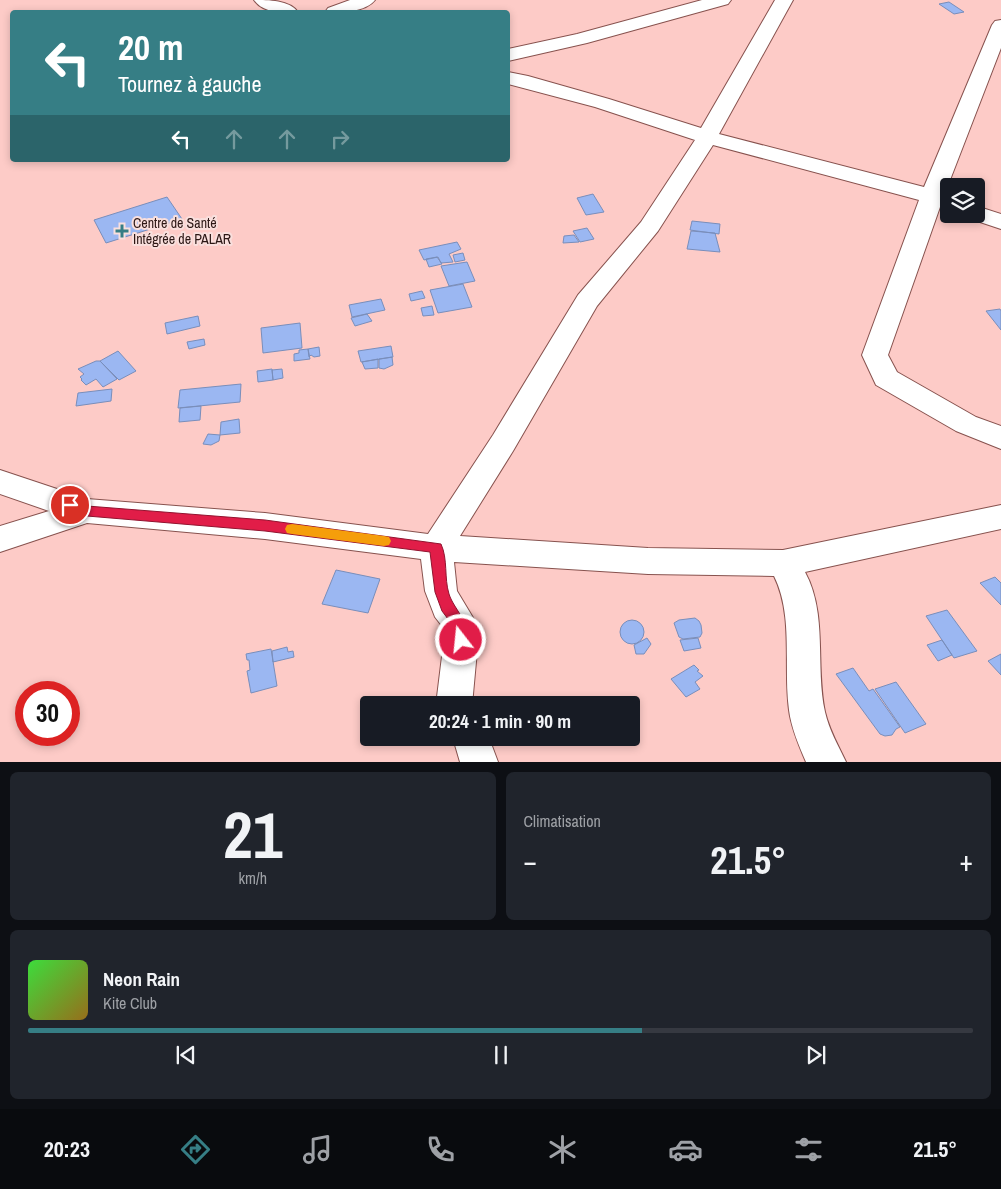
<!DOCTYPE html>
<html lang="fr">
<head>
<meta charset="utf-8">
<style>
  body { margin:0; font-family:"Archivo Narrow",sans-serif; background:#20242c; color:#f1f3f6; height:100vh; display:flex; flex-direction:column; font-size:19px; white-space:nowrap }
  * { box-sizing:border-box; margin:0 }
  p { font-size:16px; color:#9ea1a6 }
  .icon { flex:none; width:28px; height:28px; fill:none; stroke:currentColor; stroke-width:2; stroke-linecap:round; stroke-linejoin:round }
  .map { position:relative; height:762px; overflow:hidden }
  .drawer { display:flex; flex-direction:column; gap:10px; padding:10px; background:#0d0f14; flex:1 }
  .drawer>* { flex:none }
  .hud { position:absolute; left:10px; top:10px; width:500px; height:152px; border-radius:5px; box-shadow:0 2px 8px #0003; background:#367e85; color:#fff; overflow:hidden }
  .controls { position:absolute; left:940px; top:178px; display:grid; gap:10px }
  .controls a { display:grid; place-items:center; width:45px; height:45px; border-radius:5px; background:#171b24; box-shadow:0 2px 8px #0003; font-size:25px }
  .speed { position:absolute; left:15px; top:681px; display:flex; gap:10px; font-size:25px; font-weight:700; text-align:center }
  .speed>* { display:grid; place-content:center; width:65px; height:65px; border-radius:50%; background:#171b24; box-shadow:0 2px 8px #0003; line-height:1 }
  .speed .limit { border:8px solid #d22; background:#fff; color:#111 }
  .pin { position:absolute; display:grid; place-items:center; width:42px; height:42px; color:#fff; margin:-21px; border:2px solid #fff; border-radius:50%; box-shadow:0 1px 5px #0007 }
  .me { position:absolute; width:55px; margin:-28px; rotate:344deg; stroke-linejoin:round; filter:drop-shadow(0 0 4px #0008) }
  .turn { display:flex; align-items:center; gap:18px; height:105px; padding:0 25px; font-size:22px }
  .turn .icon { width:65px; height:65px; stroke-width:2.5 }
  .turn b { display:block; font-size:35px; line-height:42px }
  .lanes { display:flex; align-items:center; height:48px; padding:0 25px; background:#0003; justify-content:center; gap:25px; direction:ltr }
  .lanes .off { opacity:.35 }
  .big { font-size:38px; font-weight:800; line-height:1.1 }
  .drawer .widget { flex:1; display:flex; flex-direction:column; justify-content:center; gap:8px; min-width:0; padding:0 18px; border-radius:8px; background:#20242c }
  .drawer .dial { align-items:center; gap:0 }
  .dial b { font-size:65px; line-height:1 }
  .song { display:flex; align-items:center; gap:15px }
  .cover { width:60px; height:60px; border-radius:8px; background:linear-gradient(135deg,hsl(120 70% 55%),hsl(40 70% 35%)) }
  .played { height:5px; border-radius:2px; background:linear-gradient(90deg,#367e85 65%,#363941 65%) }
  .keys { display:flex; justify-content:space-around; direction:ltr }
  .heat { display:flex; justify-content:space-between; align-items:center; font-size:28px; direction:ltr }
  .drawer .tiles { flex:1; display:grid; gap:10px; grid-template-columns:1fr 1fr }
  .widget:last-child { grid-column:span 2 }
  .trip { position:absolute; left:360px; top:696px; width:280px; height:50px; border-radius:5px; background:#171b24; box-shadow:0 2px 8px #0003; font-weight:800; line-height:50px; text-align:center }
  .tabs { display:flex; height:80px; justify-content:space-around; align-items:center; background:#090b0e; color:#9ea1a6 }
  .tabs .icon { width:35px; height:35px }
  .tabs .on { color:#367e85 }
  .tabs b { font-size:22px; color:#f1f3f6 }
  .map>svg:first-child { display:block }
  .building { fill:#9bb7f2; stroke:#798ebb }
  .lines { fill:none; stroke-linecap:round; stroke-linejoin:round }
  .street-casing { stroke:#87524e; stroke-width:2 }
  .street { fill:#fff; fill-rule:evenodd }
  .route { fill:#e11d48; stroke:#92132f }
  .slow { fill:#f59e0b }
  .poi-dot { fill:#367e85; stroke:#f9dfdd; stroke-width:2 }
  .labels { text-anchor:middle; stroke-width:4; stroke-linejoin:round; paint-order:stroke }
  .poi-label { font-size:14px; fill:#2c1715; stroke:#f9dfdd; text-anchor:start }
</style>
</head>
<body>
<div class="map">
<svg width="1001" height="762" viewBox="0 0 1001 762">
  <rect width="100%" height="100%" fill="#fdcbc7"/>
  <!-- building -->
  <path class="building" d="M 949,2 L 964,12 L 954,14 L 939,4 Z
    M 593,194 L 604,212 L 586,215 L 577,198 Z
    M 167,197 L 182,219 L 106,243 L 94,220 Z
    M 692,221 L 720,224 L 719,234 L 690,230 Z
    M 587,228 L 594,239 L 580,242 L 573,231 Z
    M 691,231 L 715,233 L 720,252 L 687,249 Z
    M 574,235 L 579,242 L 563,243 L 564,236 Z
    M 457,242 L 461,249 L 449,254 L 453,262 L 441,263 L 438,257 L 424,260 L 419,250 Z
    M 463,253 L 465,260 L 455,262 L 453,255 Z
    M 437,257 L 442,264 L 429,267 L 426,259 Z
    M 467,262 L 475,281 L 449,286 L 441,266 Z
    M 463,284 L 472,307 L 438,313 L 430,290 Z
    M 422,291 L 425,298 L 411,301 L 409,294 Z
    M 381,299 L 385,310 L 352,317 L 349,305 Z
    M 432,306 L 434,315 L 423,316 L 421,308 Z
    M 1000,309 L 1001,311 L 1001,330 L 986,311 Z
    M 367,314 L 372,321 L 355,326 L 351,318 Z
    M 198,316 L 200,326 L 167,334 L 165,323 Z
    M 300,323 L 302,348 L 263,353 L 261,328 Z
    M 204,339 L 205,345 L 189,349 L 187,342 Z
    M 391,346 L 393,357 L 361,362 L 358,351 Z
    M 319,347 L 320,356 L 314,357 L 311,355 L 309,357 L 308,349 Z
    M 308,349 L 310,359 L 294,361 L 294,354 L 299,353 L 299,350 Z
    M 118,351 L 136,371 L 119,380 L 100,361 Z
    M 392,357 L 393,365 L 384,369 L 379,368 L 379,359 Z
    M 378,359 L 378,368 L 365,369 L 362,362 Z
    M 96,361 L 100,361 L 117,379 L 103,387 L 96,379 L 86,385 L 81,380 L 82,379 L 80,377 L 84,374 L 78,369 Z
    M 272,369 L 273,380 L 258,382 L 257,371 Z
    M 282,369 L 283,378 L 273,380 L 272,370 Z
    M 241,384 L 240,402 L 178,408 L 180,390 Z
    M 112,389 L 111,401 L 76,406 L 78,393 Z
    M 201,406 L 200,420 L 179,422 L 180,408 Z
    M 239,419 L 240,433 L 220,435 L 221,422 Z
    M 208,434 L 220,435 L 219,441 L 211,445 L 203,444 Z
    M 336,570 L 380,579 L 368,613 L 322,604 Z
    M 995,577 L 1001,583 L 1001,605 L 980,583 Z
    M 947,610 L 977,651 L 954,658 L 926,616 Z
    M 695,618 L 699,621 L 701,625 L 702,633 L 700,637 L 683,639 L 679,637 L 674,623 L 679,620 Z
    M620 632a12 12 0 1 1 24 0a12 12 0 1 1-24 0Z
    M 647,638 L 651,644 L 644,654 L 636,654 L 634,645 Z
    M 698,638 L 701,648 L 684,651 L 680,640 Z
    M 942,640 L 952,655 L 938,661 L 927,645 Z
    M 287,647 L 288,652 L 293,651 L 294,657 L 273,662 L 272,651 Z
    M 271,649 L 277,686 L 251,693 L 247,671 L 250,670 L 249,660 L 247,660 L 246,654 Z
    M 1001,654 L 1001,675 L 988,661 Z
    M 694,665 L 699,670 L 697,671 L 703,676 L 695,682 L 700,689 L 686,697 L 671,679 Z
    M 853,668 L 869,691 L 873,689 L 900,727 L 896,729 L 892,735 L 885,736 L 880,734 L 836,674 Z
    M 896,682 L 926,724 L 905,733 L 875,689 Z"/>
  <g class="lines">
    <defs>
      <path id="street" d="M 254,0 C 269,0 289,0 298,12 C 284,14 263,13 254,0 Z
        M 350,0 L 375,0 C 366,12 338,14 325,12 L 328,8 Z
        M 702,0 L 731,0 L 728,4 L 587,43 L 508,61 L 508,49 L 577,34 Z
        M 775,0 L 793,0 L 719,134 L 924,187 L 992,25 L 995,21 L 1001,20 L 1001,48 L 945,193 L 949,195 L 949,208 L 940,207 L 888,355 L 897,372 L 976,417 L 1001,426 L 1001,449 L 956,431 L 876,385 L 862,355 L 919,200 L 713,145 L 658,231 L 597,306 L 513,451 L 460,536 L 648,548 L 783,550 L 1001,505 L 1001,529 L 805,572 C 828,614 815,667 825,712 C 829,730 838,745 846,762 L 806,762 C 799,746 791,727 789,710 C 783,667 794,616 774,576 L 648,574 L 454,562 L 457,591 L 475,621 L 478,640 L 472,705 L 436,705 L 444,640 L 442,626 L 435,617 L 425,591 L 421,559 L 265,539 L 87,523 L 0,552 L 0,526 L 49,511 L 0,494 L 0,470 L 87,499 L 265,513 L 428,534 L 493,435 L 578,295 L 641,222 L 695,140 L 595,107 L 508,84 L 508,72 L 528,76 L 609,99 L 701,128 Z
        M 976,206 L 1001,214 L 1001,229 L 968,218 L 965,214 L 976,214 Z
        M 453,738 L 489,738 L 498,762 L 460,762 Z"/>
    </defs>
    <!-- street casing -->
    <use href="#street" class="street-casing"/>
    <!-- street -->
    <use href="#street" class="street"/>
  </g>
  <!-- route -->
  <path class="route" d="M 70,500 L 87,506 L 265,520 L 441,544 C 448,559 444,578 449,594 C 454,610 474,626 466,644 L 461,646 L 456,644 L 451,623 L 442,611 L 435,592 L 430,552 L 265,531 L 87,516 L 65,508 L 63,505 L 65,501 Z"/>
  <!-- slow -->
  <path class="slow" d="M 292,524 L 384,536 L 389,537 L 391,541 L 389,545 L 384,546 L 292,534 L 287,533 L 285,529 L 287,525 Z"/>
  <!-- markers -->
  <path class="poi-dot" d="M119.5 223.5h5v5h5v5h-5v5h-5v-5h-5v-5h5z"/>
  <g class="labels">
    <!-- poi labels -->
    <g class="poi-label">
      <text x="133" y="228">Centre de Santé<tspan x="133" dy="16">Intégrée de PALAR</tspan></text>
    </g>
  </g>
</svg>
<div class="controls">
<a><svg class="icon" aria-label="layers" viewBox="0 0 24 24"><path d="M12 4l9 5-9 5-9-5zM3 14l9 5 9-5"/></svg></a>
</div>
<div class="speed"><div class="limit">30</div></div>
<div class="pin" style="left:70px;top:505px;background:#d93025"><svg class="icon" aria-label="arrive" viewBox="0 0 24 24"><path d="M6 21V4h12l-3 4 3 4H6"/></svg></div>
<svg class="me" style="left:461px;top:640px" viewBox="-20 -20 40 40"><circle r="17" fill="#e11d48" stroke="#fff" stroke-width="3"/><path d="M0-11L8 9 0 5-8 9z" fill="#fff"/></svg>
<div class="trip">20:24 · 1 min · 90 m</div>
<div class="hud">
<div class="turn"><svg class="icon" aria-label="left" viewBox="0 0 24 24"><path d="M17 20v-9H6M10 6l-5 5 5 5"/></svg><div><b>20 m</b>Tournez à gauche</div></div>
<div class="lanes"><svg class="icon" aria-label="left" viewBox="0 0 24 24"><path d="M17 20v-9H6M10 6l-5 5 5 5"/></svg><svg class="icon off" aria-label="ahead" viewBox="0 0 24 24"><path d="M12 20V5M6 11l6-6 6 6"/></svg><svg class="icon off" aria-label="ahead" viewBox="0 0 24 24"><path d="M12 20V5M6 11l6-6 6 6"/></svg><svg class="icon off" aria-label="right" viewBox="0 0 24 24"><path d="M7 20v-9h11M14 6l5 5-5 5"/></svg></div>
</div>
</div>
<section class="drawer">
<div class="tiles">
<div class="widget dial"><b>21</b><p>km/h</p></div>
<div class="widget"><p>Climatisation</p>
<div class="heat"><a>−</a><b class="big">21.5°</b><a>+</a></div>
</div>
<div class="widget">
<div class="song"><i class="cover"></i><div><b>Neon Rain</b><p>Kite Club</p></div></div>
<div class="played"></div>
<div class="keys"><svg class="icon" aria-label="previous" viewBox="0 0 24 24"><path d="M18 5L8 12l10 7zM5 5v14"/></svg><svg class="icon" aria-label="pause" viewBox="0 0 24 24"><path d="M8 5v14M16 5v14"/></svg><svg class="icon" aria-label="next" viewBox="0 0 24 24"><path d="M6 5l10 7-10 7zM19 5v14"/></svg></div>
</div>
</div>
</section>
<nav class="tabs">
<b>20:23</b>
<svg class="icon on" aria-label="directions" viewBox="0 0 24 24"><path d="M12 3l9 9-9 9-9-9zM9 14v-3h6M13 9l2 2-2 2"/></svg>
<svg class="icon" aria-label="music" viewBox="0 0 24 24"><path d="M9 18V5l10-2v13"/><circle cx="6" cy="18" r="3"/><circle cx="16" cy="16" r="3"/></svg>
<svg class="icon" aria-label="phone" viewBox="0 0 24 24"><path d="M5 4h4l2 5-3 2q2 4 5 5l2-3 5 2v4C11 20 4 13 5 4z"/></svg>
<svg class="icon" aria-label="climate" viewBox="0 0 24 24"><path d="M12 3v18M4 7l16 10M4 17L20 7"/></svg>
<svg class="icon" aria-label="car" viewBox="0 0 24 24"><path d="M5 17H2v-5l4-1 3-4h7l3 4 3 1v5h-3M9 17h6M6 11h13"/><circle cx="7" cy="17" r="2"/><circle cx="17" cy="17" r="2"/></svg>
<svg class="icon" aria-label="filters" viewBox="0 0 24 24"><path d="M4 7h16M4 17h16"/><circle cx="9" cy="7" r="2"/><circle cx="15" cy="17" r="2"/></svg>
<b>21.5°</b>
</nav>
</body>
</html>
